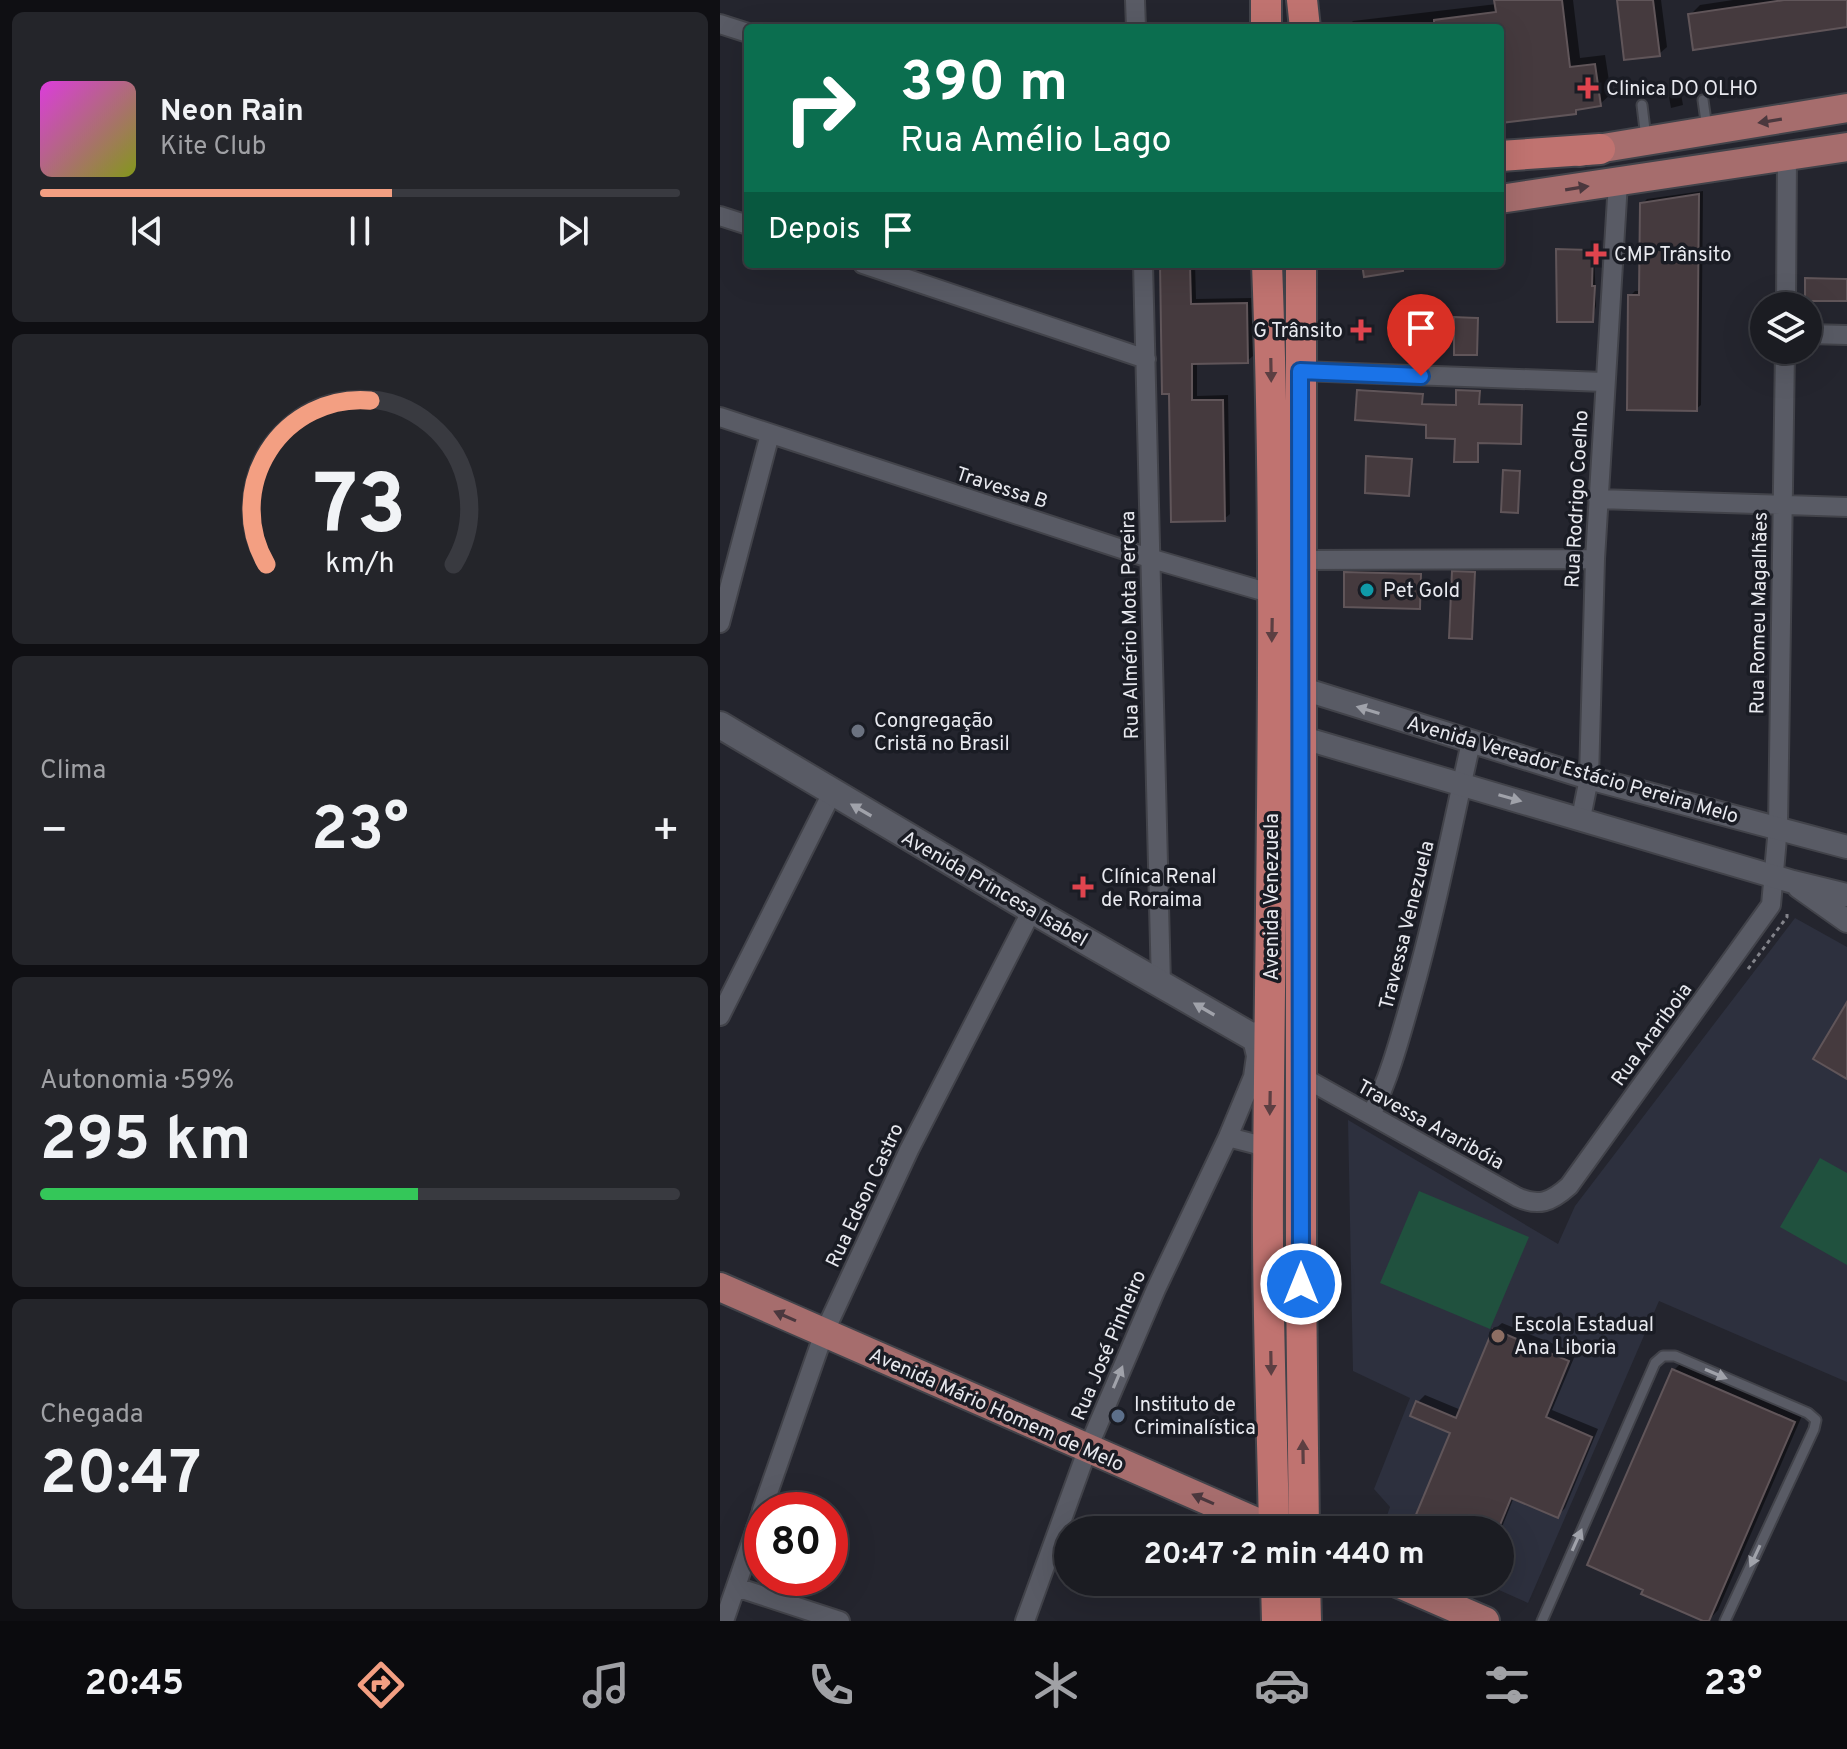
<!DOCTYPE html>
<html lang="pt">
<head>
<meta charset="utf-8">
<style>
  body { margin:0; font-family:Overpass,sans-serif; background:#24252a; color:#f1f3f6; height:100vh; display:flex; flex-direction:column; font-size:30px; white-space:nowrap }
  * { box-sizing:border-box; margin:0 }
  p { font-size:26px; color:#a0a1a5 }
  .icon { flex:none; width:44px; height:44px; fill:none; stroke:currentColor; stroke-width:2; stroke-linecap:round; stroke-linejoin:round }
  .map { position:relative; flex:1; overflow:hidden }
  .sheet { display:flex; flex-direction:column; gap:12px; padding:12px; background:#0f0f13; width:720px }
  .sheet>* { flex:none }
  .guide { position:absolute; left:24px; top:24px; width:760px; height:244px; border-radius:8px; box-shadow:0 8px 32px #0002,0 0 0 2px #393a40; background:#0b6e4f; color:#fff; overflow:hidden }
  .controls { position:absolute; left:1030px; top:292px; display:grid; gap:16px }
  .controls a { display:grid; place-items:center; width:72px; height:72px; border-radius:50%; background:#1b1c22; box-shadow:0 8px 32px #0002,0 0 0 2px #393a40; font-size:40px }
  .speed { position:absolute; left:24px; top:1492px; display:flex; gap:16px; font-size:40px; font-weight:700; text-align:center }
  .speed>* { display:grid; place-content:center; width:104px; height:104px; border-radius:50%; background:#1b1c22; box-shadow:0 8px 32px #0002,0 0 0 2px #393a40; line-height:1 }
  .speed .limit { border:12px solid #d22; background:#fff; color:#111 }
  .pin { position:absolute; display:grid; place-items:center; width:68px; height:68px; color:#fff; margin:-82px -34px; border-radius:50% 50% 50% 0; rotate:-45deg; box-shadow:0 0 8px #0007 }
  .pin .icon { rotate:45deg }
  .me { position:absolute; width:88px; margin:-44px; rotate:0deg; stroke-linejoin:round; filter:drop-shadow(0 0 6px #0008) }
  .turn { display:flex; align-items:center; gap:28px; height:168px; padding:0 24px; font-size:36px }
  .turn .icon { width:104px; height:104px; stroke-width:2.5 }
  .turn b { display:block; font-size:56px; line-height:68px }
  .then { display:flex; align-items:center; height:76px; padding:0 24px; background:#0003; gap:16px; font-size:30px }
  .big { font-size:60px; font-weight:700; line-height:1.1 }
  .sheet .card { flex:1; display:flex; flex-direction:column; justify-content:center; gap:12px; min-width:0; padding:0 28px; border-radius:12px; background:#24252a }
  .sheet .dial { align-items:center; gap:0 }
  .dial svg { height:208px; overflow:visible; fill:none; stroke:#393a40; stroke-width:7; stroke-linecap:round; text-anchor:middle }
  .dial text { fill:#f1f3f6; stroke:none }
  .song { display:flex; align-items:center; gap:24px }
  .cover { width:96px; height:96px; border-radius:12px; background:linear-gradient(135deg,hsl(300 70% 55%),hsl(70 70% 35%)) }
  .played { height:8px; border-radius:4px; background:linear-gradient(90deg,#f39f82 55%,#393a40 55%) }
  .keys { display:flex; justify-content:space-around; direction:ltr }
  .heat { display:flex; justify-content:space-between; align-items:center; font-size:44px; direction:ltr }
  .charge { height:12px; border-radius:6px; background:linear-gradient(90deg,#34c759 59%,#393a40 0) }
  .trip { position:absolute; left:334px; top:1516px; width:460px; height:80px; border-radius:40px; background:#1b1c22; box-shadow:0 8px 32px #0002,0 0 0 2px #393a40; font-weight:700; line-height:80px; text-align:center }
  .menu { display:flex; height:128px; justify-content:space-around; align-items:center; background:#0b0b0e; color:#a0a1a5 }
  .menu .icon { width:56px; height:56px }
  .menu .current { color:#f39f82 }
  .menu b { font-size:36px; color:#f1f3f6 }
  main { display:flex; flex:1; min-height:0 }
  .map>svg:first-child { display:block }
  .built { fill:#2d303e }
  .green { fill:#20513e }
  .shadow { fill:#0007 }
  .building { fill:#453a3e; stroke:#605559; stroke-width:2 }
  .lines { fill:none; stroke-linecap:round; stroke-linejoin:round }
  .service-casing { stroke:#42434a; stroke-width:13 }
  .minor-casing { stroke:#42434a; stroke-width:22 }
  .tertiary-casing { stroke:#42434a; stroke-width:26 }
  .secondary-casing { stroke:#42434a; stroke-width:30 }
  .primary-casing { stroke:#42434a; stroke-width:32 }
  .trunk-casing { stroke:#42434a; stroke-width:34 }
  .path { stroke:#83848b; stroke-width:3; stroke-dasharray:4 4; stroke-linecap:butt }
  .service { stroke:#595b65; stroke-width:9 }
  .minor { stroke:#595b65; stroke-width:18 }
  .tertiary { stroke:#595b65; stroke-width:22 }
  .secondary { stroke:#595b65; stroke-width:26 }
  .primary { stroke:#a66d6d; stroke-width:28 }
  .trunk { stroke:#c07370; stroke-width:30 }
  .oneway { fill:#4b383e }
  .oneway2 { fill:#5c3f42 }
  .oneway3 { fill:#a0a2aa }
  .route-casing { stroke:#114b97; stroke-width:20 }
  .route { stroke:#1a73e8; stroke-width:14 }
  .health-dot { fill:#e0444e; stroke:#1a1c24; stroke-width:3 }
  .culture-dot { fill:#0f9aa8; stroke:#1a1c24; stroke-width:3 }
  .worship-dot { fill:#6b7280; stroke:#1a1c24; stroke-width:3 }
  .education-dot { fill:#8d6e63; stroke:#1a1c24; stroke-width:3 }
  .service-dot { fill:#5c6f8a; stroke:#1a1c24; stroke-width:3 }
  .labels { text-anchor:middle; stroke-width:7; stroke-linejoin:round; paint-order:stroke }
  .poi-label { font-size:20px; fill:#e8e9ef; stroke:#1a1c24; text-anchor:start }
  .street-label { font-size:20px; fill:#e8e9ef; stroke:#1a1c24 }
</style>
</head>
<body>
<main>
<section class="sheet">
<div class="card">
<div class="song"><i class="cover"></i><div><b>Neon Rain</b><p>Kite Club</p></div></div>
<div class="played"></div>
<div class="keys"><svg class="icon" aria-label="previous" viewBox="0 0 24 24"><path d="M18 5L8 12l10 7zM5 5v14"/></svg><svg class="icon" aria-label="pause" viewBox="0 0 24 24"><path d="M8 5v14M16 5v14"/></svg><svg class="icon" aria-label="next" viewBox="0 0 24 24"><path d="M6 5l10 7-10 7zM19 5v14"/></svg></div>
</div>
<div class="card dial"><svg viewBox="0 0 100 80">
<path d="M14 69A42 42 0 1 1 86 69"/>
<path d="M14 69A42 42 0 0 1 54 6" stroke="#f39f82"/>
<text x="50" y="56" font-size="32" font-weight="700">73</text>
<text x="50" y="72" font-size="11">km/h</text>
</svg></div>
<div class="card"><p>Clima</p>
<div class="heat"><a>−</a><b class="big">23°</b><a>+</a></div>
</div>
<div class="card"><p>Autonomia · 59%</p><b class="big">295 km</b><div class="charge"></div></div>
<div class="card"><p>Chegada</p><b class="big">20:47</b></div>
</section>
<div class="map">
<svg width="1127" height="1621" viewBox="0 0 1127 1621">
  <rect width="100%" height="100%" fill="#24252e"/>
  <!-- built -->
  <path class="built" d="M 1075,918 L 1127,947 L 1127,1382 L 939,1301 L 808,1603 L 761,1582 L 780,1582 L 780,1530 L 662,1530 L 670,1507 L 654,1489 L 690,1398 L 633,1371 L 628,1120 L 838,1244 L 855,1206 Z"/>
  <!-- green -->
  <path class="green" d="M 1100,1158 L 1127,1173 L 1127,1265 L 1060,1227 Z
    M 699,1191 L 809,1237 L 770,1329 L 660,1283 Z"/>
  <!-- shadow -->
  <path class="shadow" d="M 776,0 L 853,0 L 860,58 L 885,55 L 891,94 L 880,104 L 861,107 L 855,113 L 780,121 L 780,28 L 626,28 L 633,21 L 777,4 Z
    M 900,0 L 941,0 L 947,47 L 939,54 Z
    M 1013,0 L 1127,0 L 1127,25 L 970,15 L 980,5 Z
    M 961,94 L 963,105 L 951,108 L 949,97 Z
    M 983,191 L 981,405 L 976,409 L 910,296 L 915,291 L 921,291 L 922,204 L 927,199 Z
    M 840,248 L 874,249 L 876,306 L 872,320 L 838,250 Z
    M 442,264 L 475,264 L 476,299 L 532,298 L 533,356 L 527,361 L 477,362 L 477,396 L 508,395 L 510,514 L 504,519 L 451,392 Z
    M 1089,277 L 1127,278 L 1127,299 L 1087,279 Z
    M 738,316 L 759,317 L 756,353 L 736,318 Z
    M 641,389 L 704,393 L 703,403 L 738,404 L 740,390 L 761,390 L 760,403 L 803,404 L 802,440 L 759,441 L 757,460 L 737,437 L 639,391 Z
    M 650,455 L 692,458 L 690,492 L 689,494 L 648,457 Z
    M 787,469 L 801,470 L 797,511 L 785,471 Z
    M 628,571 L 702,573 L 701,605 L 699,607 L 626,573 Z
    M 736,571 L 756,571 L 751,637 L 734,572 Z
    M 782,1323 L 856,1353 L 832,1410 L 878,1429 L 845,1508 L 838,1516 L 794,1497 L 780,1532 L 780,1530 L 731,1530 L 733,1432 L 697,1403 L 705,1395 L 741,1410 L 774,1330 Z
    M 964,1360 L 1084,1411 L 998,1610 L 988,1621 L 954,1370 Z"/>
  <!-- building -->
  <path class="building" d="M 774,0 L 842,0 L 850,67 L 875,64 L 881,106 L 856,110 L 856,114 L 780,123 L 780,28 L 714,28 L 714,20 L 776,12 Z
    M 897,0 L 933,0 L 940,56 L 904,60 Z
    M 1064,0 L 1127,0 L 1127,27 L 973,50 L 968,14 Z
    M 979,194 L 977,411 L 907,410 L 908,295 L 919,295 L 920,203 Z
    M 836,249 L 873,250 L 872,286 L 875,286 L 873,322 L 837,322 Z
    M 440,264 L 470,264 L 471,304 L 527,303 L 528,363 L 472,364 L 472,400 L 503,400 L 505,521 L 451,522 L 449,394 L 442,394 Z
    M 642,264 L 683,264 L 683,271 L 644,277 Z
    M 1085,278 L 1127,279 L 1127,301 L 1085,301 Z
    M 734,317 L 758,318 L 757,355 L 734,355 Z
    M 637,390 L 703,394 L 702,404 L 736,405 L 736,390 L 760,391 L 759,404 L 802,405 L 801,444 L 758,443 L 758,462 L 734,462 L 735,439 L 706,438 L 706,425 L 635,420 Z
    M 646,456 L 692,459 L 689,496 L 645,493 Z
    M 783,470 L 800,471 L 798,513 L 781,512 Z
    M 732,571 L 755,572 L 752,639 L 729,638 Z
    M 624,572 L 701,574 L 700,609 L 624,607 Z
    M 1127,1002 L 1127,1079 L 1093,1059 Z
    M 773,1329 L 849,1361 L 826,1417 L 872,1437 L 838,1518 L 791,1498 L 778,1530 L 726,1530 L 695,1517 L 730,1433 L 690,1416 L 696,1401 L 736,1418 Z
    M 952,1369 L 1075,1422 L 989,1621 L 983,1621 L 921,1594 L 923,1590 L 867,1565 Z"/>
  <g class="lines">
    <defs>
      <path id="service" d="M 983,100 L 987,128
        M 922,105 L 926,138
        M 822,1621 L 935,1363 L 943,1356 L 955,1356 L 1088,1413 L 1096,1420 L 1094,1429 L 1005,1621"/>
      <path id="minor" d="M 415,0 L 416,28
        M 0,24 L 28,33
        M 0,216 L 28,225
        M 143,264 L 426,359
        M 423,264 L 441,985
        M 1066,306 L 1067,157
        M 1088,334 L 1127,335
        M 580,371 L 884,382
        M 0,417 L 429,558 L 553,594
        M 878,499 L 1127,507
        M 580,560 L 875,559
        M 0,623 L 50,434
        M 861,818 L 869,778 L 875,559 L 898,182
        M 0,1016 L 112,793
        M 581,1076 L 797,1197 C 819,1207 831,1202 849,1186 L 1051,905 L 1058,827 L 1065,350
        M 651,1115 C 669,1079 680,1038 691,999 C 715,915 732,828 751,742
        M 508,1137 L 535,1144 L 549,1152
        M 42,1510 L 104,1333 L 189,1150 L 312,910
        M 16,1587 L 120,1621
        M 4,1621 L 42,1511
        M 305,1621 L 368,1448 L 436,1289 L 508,1137 L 533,1077 L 536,1056 L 533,1043"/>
      <path id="tertiary" d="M 580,688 L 869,778 L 1127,847
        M 580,737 L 1073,882 L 1127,895
        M 1079,887 L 1127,921"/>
      <path id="secondary" d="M 0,725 L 312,910 L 531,1036 L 543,1034 L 551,1025"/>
      <path id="primary" d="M 859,152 L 1127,108
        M 780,199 L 1127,147
        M 0,1287 L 555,1530
        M 675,1582 L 765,1621"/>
      <path id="trunk" d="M 582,0 L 585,28
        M 546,28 L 546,0
        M 780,156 L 880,149
        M 547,264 C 559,573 550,883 548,1193 C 547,1305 552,1418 554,1530
        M 581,264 L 581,1284 L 584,1530
        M 556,1582 L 557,1621
        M 585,1582 L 586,1621"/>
    </defs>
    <!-- service casing -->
    <use href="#service" class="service-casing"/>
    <!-- minor casing -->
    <use href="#minor" class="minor-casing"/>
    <!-- tertiary casing -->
    <use href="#tertiary" class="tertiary-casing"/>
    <!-- secondary casing -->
    <use href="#secondary" class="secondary-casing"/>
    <!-- primary casing -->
    <use href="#primary" class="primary-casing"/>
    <!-- trunk casing -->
    <use href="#trunk" class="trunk-casing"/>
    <!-- path -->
    <path class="path" d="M 1028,969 L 1067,917 L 1067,910"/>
    <!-- service -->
    <use href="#service" class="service"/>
    <!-- minor -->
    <use href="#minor" class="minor"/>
    <!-- tertiary -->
    <use href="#tertiary" class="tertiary"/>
    <!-- secondary -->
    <use href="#secondary" class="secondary"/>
    <!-- primary -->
    <use href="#primary" class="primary"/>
    <!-- trunk -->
    <use href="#trunk" class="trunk"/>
  </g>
  <!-- one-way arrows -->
  <defs><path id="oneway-solid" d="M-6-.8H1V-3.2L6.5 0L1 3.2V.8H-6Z" transform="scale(2)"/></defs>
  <g class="oneway">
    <use href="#oneway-solid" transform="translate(1050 121) rotate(171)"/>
    <use href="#oneway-solid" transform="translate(857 188) rotate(-9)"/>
    <use href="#oneway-solid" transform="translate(65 1316) rotate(-156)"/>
    <use href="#oneway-solid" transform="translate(483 1499) rotate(-156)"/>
  </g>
  <g class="oneway2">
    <use href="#oneway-solid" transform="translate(551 370) rotate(89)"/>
    <use href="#oneway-solid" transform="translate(552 630) rotate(91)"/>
    <use href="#oneway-solid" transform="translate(550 1103) rotate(91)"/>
    <use href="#oneway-solid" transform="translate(551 1363) rotate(89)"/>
    <use href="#oneway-solid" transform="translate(583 1452) rotate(-91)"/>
  </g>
  <g class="oneway3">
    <use href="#oneway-solid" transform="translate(648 710) rotate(-163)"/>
    <use href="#oneway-solid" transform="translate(790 798) rotate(16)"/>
    <use href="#oneway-solid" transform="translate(141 810) rotate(-150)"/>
    <use href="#oneway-solid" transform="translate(484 1009) rotate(-150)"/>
    <use href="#oneway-solid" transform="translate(996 1374) rotate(23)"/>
    <use href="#oneway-solid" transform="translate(398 1377) rotate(-67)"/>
    <use href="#oneway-solid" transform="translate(857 1540) rotate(-66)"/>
    <use href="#oneway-solid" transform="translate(1035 1556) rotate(115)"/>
  </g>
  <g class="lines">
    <defs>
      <path id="route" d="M 581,1284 L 580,371 L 701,376"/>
    </defs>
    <!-- route casing -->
    <use href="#route" class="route-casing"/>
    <!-- route -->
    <use href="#route" class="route"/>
  </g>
  <!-- markers -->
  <g class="health-dot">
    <path d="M864 76h8v8h8v8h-8v8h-8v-8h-8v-8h8z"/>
    <path d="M872 242h8v8h8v8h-8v8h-8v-8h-8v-8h8z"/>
    <path d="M637 318h8v8h8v8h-8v8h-8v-8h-8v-8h8z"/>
    <path d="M359 875h8v8h8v8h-8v8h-8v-8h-8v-8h8z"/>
  </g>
  <circle class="culture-dot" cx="647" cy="590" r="8"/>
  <circle class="worship-dot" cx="138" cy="731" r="8"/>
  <circle class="education-dot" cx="778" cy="1336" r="8"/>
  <circle class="service-dot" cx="398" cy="1416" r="8"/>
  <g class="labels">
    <!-- poi labels -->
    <g class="poi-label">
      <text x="886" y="95">Clinica DO OLHO</text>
      <text x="894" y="261">CMP Trânsito</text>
      <text x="623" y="337" text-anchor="end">G Trânsito</text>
      <text x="663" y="597">Pet Gold</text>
      <text x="154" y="727">Congregação<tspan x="154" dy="23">Cristã no Brasil</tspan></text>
      <text x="381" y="883">Clínica Renal<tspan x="381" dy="23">de Roraima</tspan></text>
      <text x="794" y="1331">Escola Estadual<tspan x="794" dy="23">Ana Liboria</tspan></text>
      <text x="414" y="1411">Instituto de<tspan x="414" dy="23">Criminalística</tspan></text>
    </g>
    <!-- street labels -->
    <g class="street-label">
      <text transform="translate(282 487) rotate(18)" y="7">Travessa B</text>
      <text transform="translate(856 499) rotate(-87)" y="7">Rua Rodrigo Coelho</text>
      <text transform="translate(1038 613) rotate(-89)" y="7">Rua Romeu Magalhães</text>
      <text transform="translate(409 625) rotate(-91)" y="7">Rua Almério Mota Pereira</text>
      <text transform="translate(853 769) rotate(16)" y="7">Avenida Vereador Estácio Pereira Melo</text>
      <text transform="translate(275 888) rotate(30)" y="7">Avenida Princesa Isabel</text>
      <text transform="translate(551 897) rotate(-90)" y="7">Avenida Venezuela</text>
      <text transform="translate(686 925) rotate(-76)" y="7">Travessa Venezuela</text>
      <text transform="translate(931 1034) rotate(-54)" y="7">Rua Arariboia</text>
      <text transform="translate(711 1124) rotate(29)" y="7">Travessa Araribóia</text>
      <text transform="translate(144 1195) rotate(-65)" y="7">Rua Edson Castro</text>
      <text transform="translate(388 1345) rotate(-67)" y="7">Rua José Pinheiro</text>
      <text transform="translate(277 1409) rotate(24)" y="7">Avenida Mário Homem de Melo</text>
    </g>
  </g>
</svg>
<div class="controls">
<a><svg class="icon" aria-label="layers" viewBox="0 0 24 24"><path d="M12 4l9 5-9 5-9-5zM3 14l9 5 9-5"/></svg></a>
</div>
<div class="speed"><div class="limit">80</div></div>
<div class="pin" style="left:701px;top:376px;background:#d93025"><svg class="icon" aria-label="arrive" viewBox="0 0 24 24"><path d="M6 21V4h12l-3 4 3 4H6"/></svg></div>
<svg class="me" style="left:581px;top:1284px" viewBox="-20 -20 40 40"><circle r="17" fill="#1a73e8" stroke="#fff" stroke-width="3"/><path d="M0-11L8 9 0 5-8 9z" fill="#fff"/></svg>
<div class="trip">20:47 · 2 min · 440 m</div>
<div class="guide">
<div class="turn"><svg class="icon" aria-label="right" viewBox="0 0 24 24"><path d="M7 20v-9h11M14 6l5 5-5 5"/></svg><div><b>390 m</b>Rua Amélio Lago</div></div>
<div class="then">Depois<svg class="icon" aria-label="arrive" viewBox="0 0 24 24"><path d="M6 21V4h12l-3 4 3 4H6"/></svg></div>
</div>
</div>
</main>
<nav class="menu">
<b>20:45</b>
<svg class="icon current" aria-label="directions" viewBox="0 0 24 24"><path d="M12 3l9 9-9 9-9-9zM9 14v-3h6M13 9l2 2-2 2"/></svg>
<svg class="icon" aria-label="music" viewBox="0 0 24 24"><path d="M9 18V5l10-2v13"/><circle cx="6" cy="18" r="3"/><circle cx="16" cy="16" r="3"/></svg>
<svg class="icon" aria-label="phone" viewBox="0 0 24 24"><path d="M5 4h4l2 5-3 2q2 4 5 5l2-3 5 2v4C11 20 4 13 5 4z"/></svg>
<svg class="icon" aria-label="climate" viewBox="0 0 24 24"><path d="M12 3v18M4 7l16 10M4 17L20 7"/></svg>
<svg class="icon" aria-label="car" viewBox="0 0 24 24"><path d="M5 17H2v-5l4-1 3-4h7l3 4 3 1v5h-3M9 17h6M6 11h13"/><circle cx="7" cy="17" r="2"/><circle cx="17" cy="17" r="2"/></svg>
<svg class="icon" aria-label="filters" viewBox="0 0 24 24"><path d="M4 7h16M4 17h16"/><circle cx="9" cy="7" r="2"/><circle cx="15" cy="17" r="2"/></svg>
<b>23°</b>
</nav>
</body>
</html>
